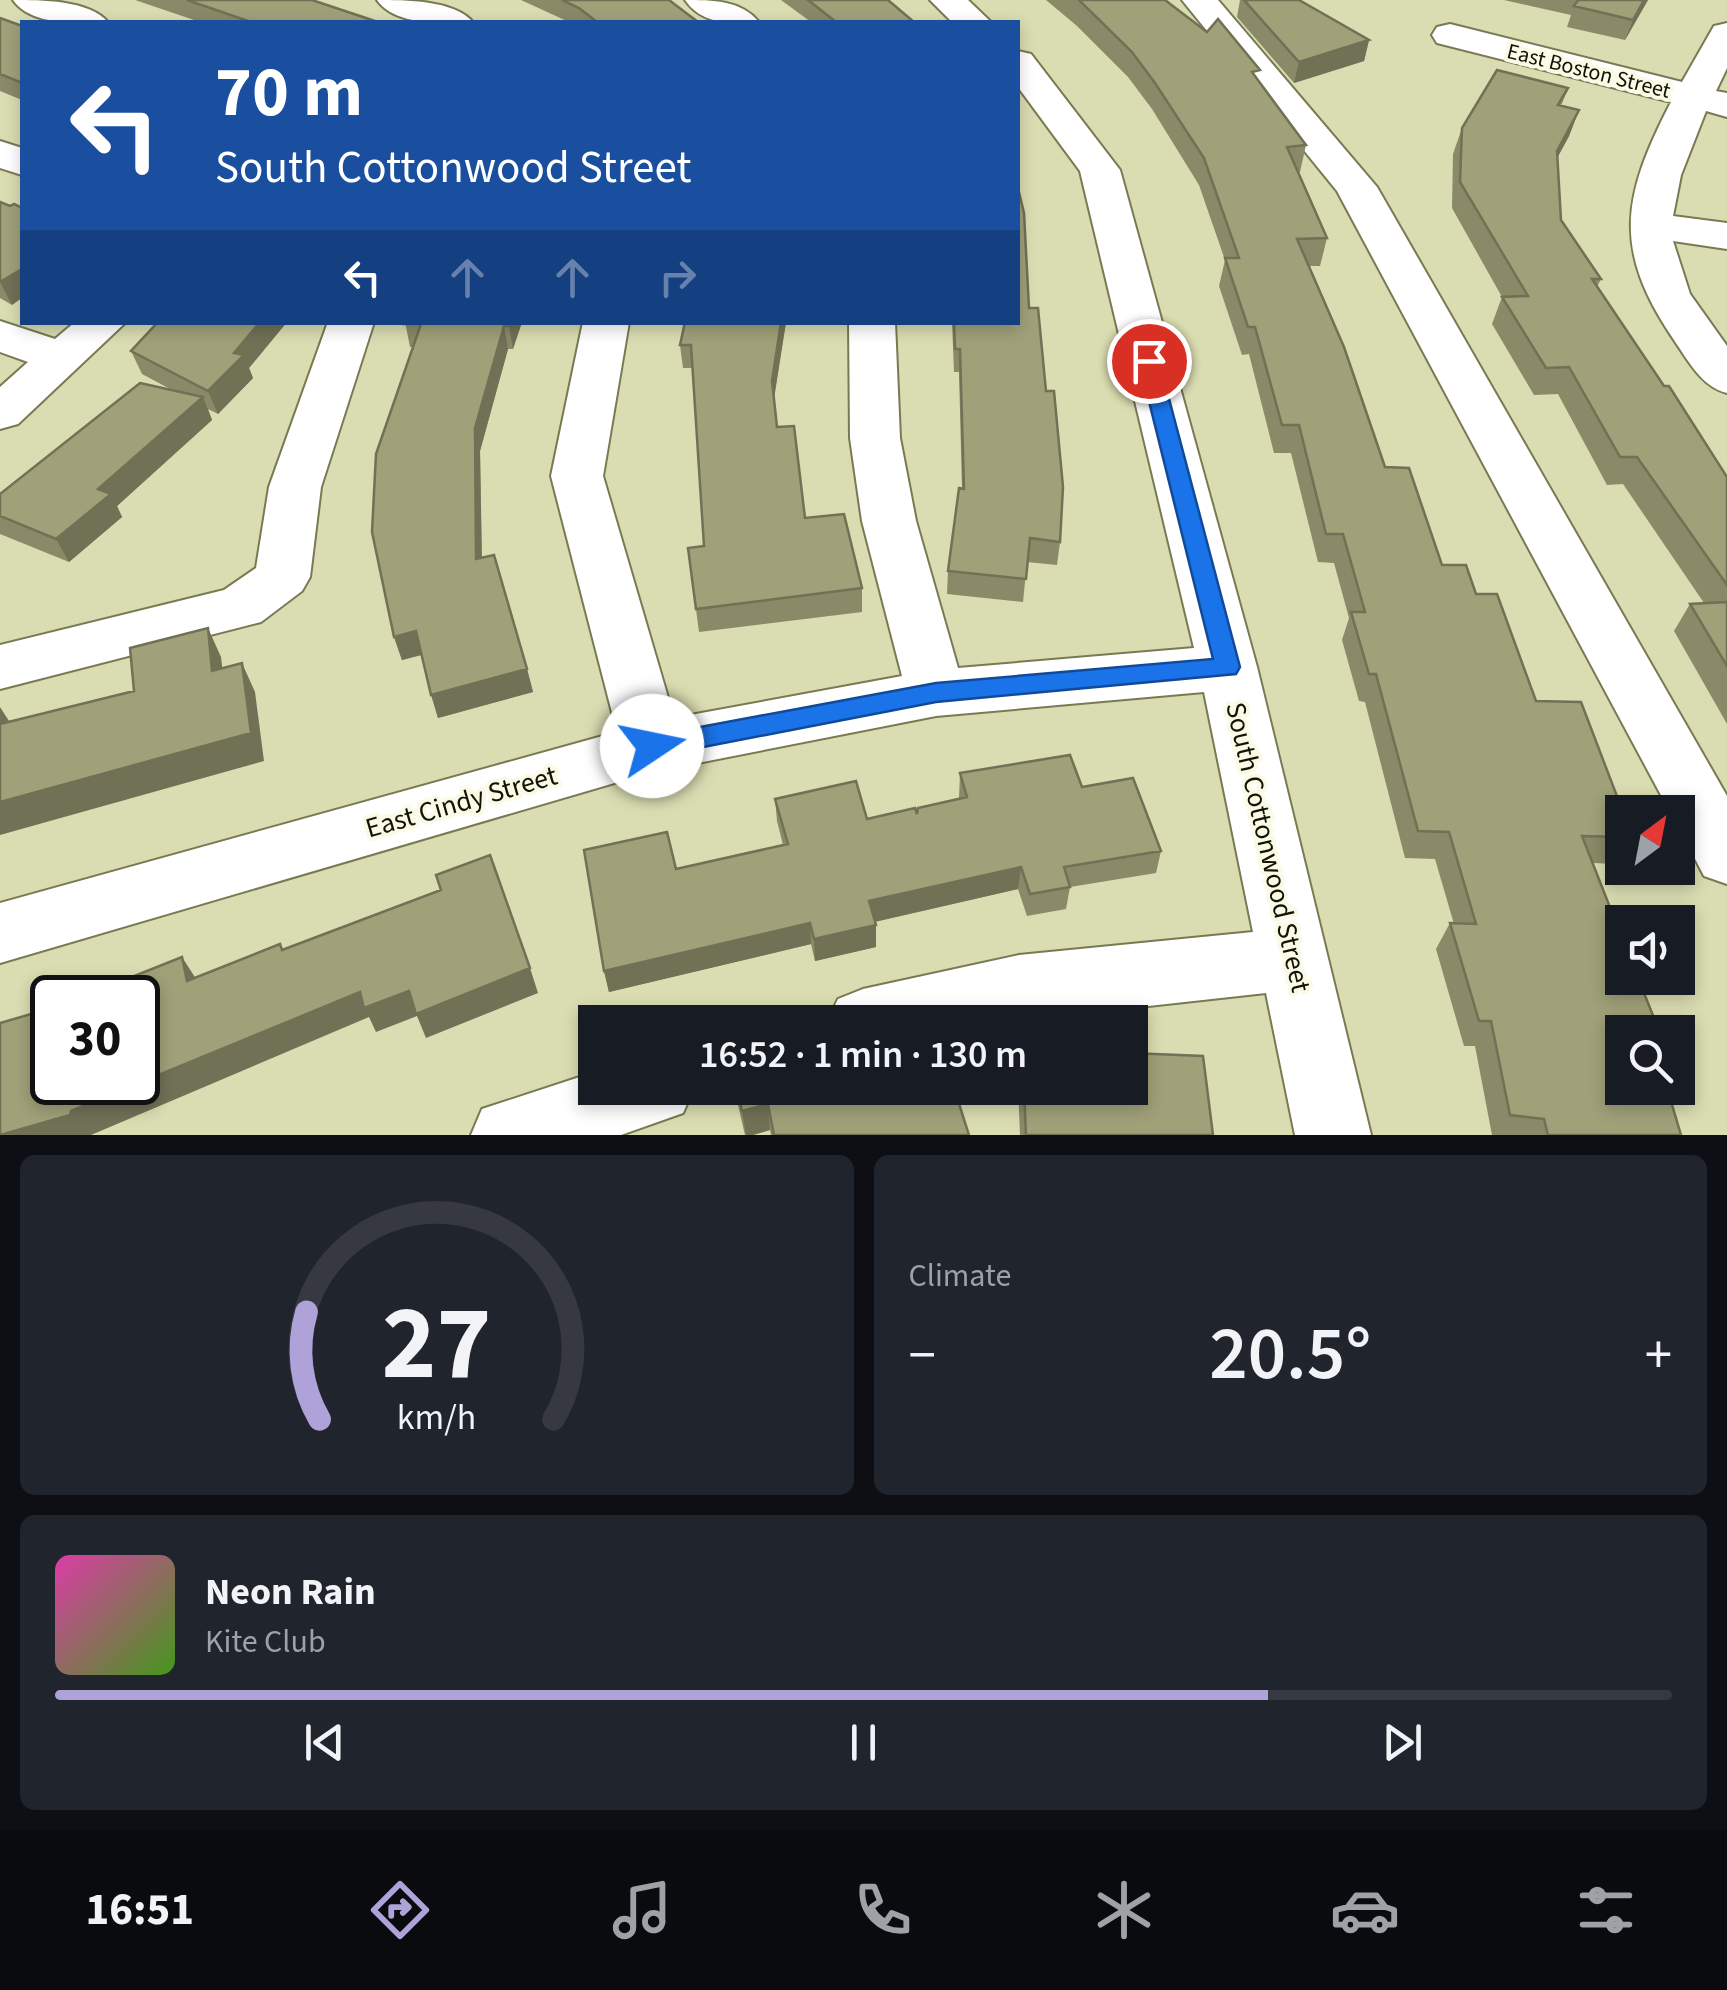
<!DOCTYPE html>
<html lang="en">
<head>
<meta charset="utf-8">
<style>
  body { margin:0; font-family:"Source Sans 3",sans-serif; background:#20242c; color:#f1f3f6; height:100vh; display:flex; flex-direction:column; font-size:38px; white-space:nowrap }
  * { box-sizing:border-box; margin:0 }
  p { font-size:32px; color:#9ea1a6 }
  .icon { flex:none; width:55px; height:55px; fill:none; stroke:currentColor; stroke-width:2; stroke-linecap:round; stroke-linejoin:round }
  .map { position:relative; height:1135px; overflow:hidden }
  .panel { display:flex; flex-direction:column; gap:20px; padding:20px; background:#0d0f14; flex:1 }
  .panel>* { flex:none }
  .hud { position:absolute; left:20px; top:20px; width:1000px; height:305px; border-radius:0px; box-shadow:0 5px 15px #0003; background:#1a4fa0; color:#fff; overflow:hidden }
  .needle { width:65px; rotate:32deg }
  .tools { position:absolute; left:1605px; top:795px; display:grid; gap:20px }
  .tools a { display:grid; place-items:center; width:90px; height:90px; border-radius:0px; background:#171b24; box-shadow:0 5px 15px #0003; font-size:50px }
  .speed { position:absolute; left:30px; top:975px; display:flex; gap:20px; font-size:50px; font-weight:700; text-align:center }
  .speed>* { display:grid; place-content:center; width:130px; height:130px; border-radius:50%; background:#171b24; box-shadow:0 5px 15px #0003; line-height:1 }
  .speed .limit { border:5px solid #111; border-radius:15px; background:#fff; color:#111 }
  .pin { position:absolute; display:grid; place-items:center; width:85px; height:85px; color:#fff; margin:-42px; border:5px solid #fff; border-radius:50%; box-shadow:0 2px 10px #0007 }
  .me { position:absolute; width:110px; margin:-55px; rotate:79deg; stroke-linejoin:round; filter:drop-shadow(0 0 8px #0008) }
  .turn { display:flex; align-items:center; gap:35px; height:210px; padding:0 30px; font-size:45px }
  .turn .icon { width:130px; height:130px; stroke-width:2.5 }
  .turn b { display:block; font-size:70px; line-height:85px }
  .lanes { display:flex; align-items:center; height:95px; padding:0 30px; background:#0003; justify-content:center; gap:50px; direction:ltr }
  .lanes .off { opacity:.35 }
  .big { font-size:75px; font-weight:600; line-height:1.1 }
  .panel .widget { flex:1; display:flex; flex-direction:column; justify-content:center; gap:15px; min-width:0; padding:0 35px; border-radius:15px; background:#20242c }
  .panel .dial { align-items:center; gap:0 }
  .dial svg { height:260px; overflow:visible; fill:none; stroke:#363941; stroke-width:7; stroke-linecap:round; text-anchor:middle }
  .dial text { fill:#f1f3f6; stroke:none }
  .song { display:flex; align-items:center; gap:30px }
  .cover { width:120px; height:120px; border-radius:15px; background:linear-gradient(135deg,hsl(320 70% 55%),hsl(100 70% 35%)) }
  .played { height:10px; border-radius:5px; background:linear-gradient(90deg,#aea2d9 75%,#363941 75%) }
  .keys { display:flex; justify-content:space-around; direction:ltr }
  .heat { display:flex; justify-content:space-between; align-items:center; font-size:55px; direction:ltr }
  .panel .tiles { flex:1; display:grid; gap:20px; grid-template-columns:1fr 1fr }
  .widget:last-child { grid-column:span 2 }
  .trip { position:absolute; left:578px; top:1005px; width:570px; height:100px; border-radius:0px; background:#171b24; box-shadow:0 5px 15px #0003; font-weight:600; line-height:100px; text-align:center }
  .tabs { display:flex; height:160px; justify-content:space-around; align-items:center; background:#090b0e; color:#9ea1a6 }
  .tabs .icon { width:70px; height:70px }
  .tabs .current { color:#aea2d9 }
  .tabs b { font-size:45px; color:#f1f3f6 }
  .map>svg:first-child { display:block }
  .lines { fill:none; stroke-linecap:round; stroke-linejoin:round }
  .minor-casing { stroke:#797a53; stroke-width:4 }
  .minor { fill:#fff; fill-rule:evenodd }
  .wall { fill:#8a8a68 }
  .shaded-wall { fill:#707155 }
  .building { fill:#a0a179; stroke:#707155; stroke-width:2.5 }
  .route { fill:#1a73e8; stroke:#114b97; stroke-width:2.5 }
  .labels { text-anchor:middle; stroke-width:8; stroke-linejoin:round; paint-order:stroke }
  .far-street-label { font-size:22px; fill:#121304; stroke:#fafbe6 }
  .street-label { font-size:28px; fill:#121304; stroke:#fafbe6 }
</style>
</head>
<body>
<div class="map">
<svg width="1727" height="1135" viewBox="0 0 1727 1135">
  <rect width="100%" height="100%" fill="#dadcb1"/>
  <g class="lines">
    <defs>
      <path id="minor" d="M 13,0 C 41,0 89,0 108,22 C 80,24 31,26 13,0 Z
        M 377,0 C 405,0 454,0 473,22 C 445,24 395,26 377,0 Z
        M 685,0 C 712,0 741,0 759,22 C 732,24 702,25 685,0 Z
        M 930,0 L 968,0 L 991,22 L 952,22 Z
        M 1182,0 L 1218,0 L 1377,187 L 1727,796 L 1727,884 L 1704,876 L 1678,826 L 1678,812 L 1670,812 L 1337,191 Z
        M 1727,23 L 1727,68 L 1716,91 L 1727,93 L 1727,117 L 1706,111 L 1681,175 L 1673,216 L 1727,223 L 1727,249 L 1673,241 L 1690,294 L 1727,346 L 1727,393 C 1702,387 1689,362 1674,340 C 1612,249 1622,197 1671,102 L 1437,43 L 1432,35 L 1437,27 L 1450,24 L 1682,82 L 1714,26 Z
        M 1018,51 L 1031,54 L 1120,170 L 1257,667 L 1371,1135 L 1295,1135 L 1266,993 L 1004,1022 L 827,1022 L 838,999 L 863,989 L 1019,955 L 1253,932 L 1204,692 L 936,716 L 652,772 L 0,963 L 0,903 L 617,732 L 551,476 L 583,322 L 629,322 L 603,476 L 674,718 L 902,676 L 862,521 L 850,438 L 849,322 L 895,322 L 900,438 L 916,521 L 958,668 L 1194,648 L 1080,171 L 1018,87 Z
        M 0,141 L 22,148 L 22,175 L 0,168 Z
        M 0,321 L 55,339 L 75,322 L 126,322 L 18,424 L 0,429 L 0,387 L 28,362 L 0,352 Z
        M 328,322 L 374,322 L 321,487 L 310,577 L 302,591 L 261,622 L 0,689 L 0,645 L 224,590 L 256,568 L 269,487 Z
        M 595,1072 L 595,1088 L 694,1088 L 683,1113 L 621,1135 L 471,1135 L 482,1109 Z"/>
    </defs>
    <!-- minor casing -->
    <use href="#minor" class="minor-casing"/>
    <!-- minor -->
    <use href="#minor" class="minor"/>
  </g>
  <!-- wall -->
  <path class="wall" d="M 135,0 L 312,0 L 378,22 L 200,22 Z
    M 521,0 L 669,0 L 698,22 L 569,22 Z
    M 781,0 L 888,0 L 914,22 L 811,22 Z
    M 1046,0 L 1165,0 L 1258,80 L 1306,145 L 1300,172 L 1298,172 L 1327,238 L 1320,266 L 1309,266 L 1385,467 L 1442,565 L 1476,594 L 1536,701 L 1622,812 L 1622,853 L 1615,864 L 1593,863 L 1656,1023 L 1650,1030 L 1681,1135 L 1492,1135 L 1475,1046 L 1464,1046 L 1436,949 L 1450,923 L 1454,924 L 1435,859 L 1405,858 L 1365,702 L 1359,701 L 1342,640 L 1349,618 L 1334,563 L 1318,562 L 1291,453 L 1274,453 L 1249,354 L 1242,355 L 1219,286 L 1225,260 L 1199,185 L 1152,109 L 1128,77 L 1077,26 Z
    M 1240,0 L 1299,0 L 1369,40 L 1364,61 L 1294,83 L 1237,17 Z
    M 1504,0 L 1648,0 L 1625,40 L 1567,27 L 1571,15 Z
    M 0,18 L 22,26 L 22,100 L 0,91 Z
    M 1568,88 L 1561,106 L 1579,110 L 1569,136 L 1557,158 L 1561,220 L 1601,279 L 1597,287 L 1727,477 L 1727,724 L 1674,631 L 1690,604 L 1704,603 L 1623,484 L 1607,485 L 1558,394 L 1534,395 L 1492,324 L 1502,297 L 1452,208 L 1453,154 L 1462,128 Z
    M 0,202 L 12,305 L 0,298 Z
    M 1029,308 L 1060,542 L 1057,565 L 1027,562 L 1023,602 L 947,594 L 948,571 L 962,489 L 959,372 L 954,372 L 952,322 L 1018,322 Z
    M 158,322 L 287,322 L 249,368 L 253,378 L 218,414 L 208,409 L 212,420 L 117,506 L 122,517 L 69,562 L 0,534 L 0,494 L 172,390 L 142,374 L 131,351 Z
    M 405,322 L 522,322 L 513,349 L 508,349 L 480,451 L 482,558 L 527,669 L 533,692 L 438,718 L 422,655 L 402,660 L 394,637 L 413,347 L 410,347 Z
    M 786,322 L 774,399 L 777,427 L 805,518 L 862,588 L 862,612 L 699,632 L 688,548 L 704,546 L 692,368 L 683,368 L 680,345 Z
    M 960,773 L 1082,787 L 1161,851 L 1156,873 L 1070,887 L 1066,909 L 1027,916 L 1018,889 L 875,922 L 876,947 L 815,961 L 811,944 L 609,992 L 604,971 L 676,869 L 783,845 L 777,821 L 775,799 L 867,819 L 917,814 L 959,798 Z
    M 734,1088 L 825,1088 L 829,1100 L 969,1135 L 771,1135 L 770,1130 L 753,1135 L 745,1135 Z
    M 1018,1088 L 1130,1088 L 1213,1135 L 1020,1135 Z"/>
  <!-- shaded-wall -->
  <path class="shaded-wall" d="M 1644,0 L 1648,0 L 1625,40 L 1633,20 Z
    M 1369,40 L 1364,61 L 1294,83 L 1299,62 Z
    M 1579,110 L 1569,136 L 1547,177 L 1557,151 Z
    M 22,269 L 22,298 L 12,305 L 0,282 Z
    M 260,322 L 287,322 L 249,368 L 253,378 L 218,414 L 208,391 L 234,353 Z
    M 510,322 L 522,322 L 513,349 L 509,326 Z
    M 781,322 L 786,322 L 773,404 L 772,381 Z
    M 504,326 L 508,349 L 480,451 L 482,582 L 476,559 L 475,428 Z
    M 203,397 L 212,420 L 117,506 L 122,517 L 69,562 L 56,539 L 98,489 Z
    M 208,628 L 221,657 L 226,700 L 212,671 Z
    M 416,631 L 424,654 L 402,660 L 394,637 Z
    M 242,663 L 255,692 L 264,761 L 0,835 L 0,802 Z
    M 527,669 L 533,692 L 438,718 L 431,695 Z
    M 0,707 L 18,735 L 0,725 Z
    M 1021,867 L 1018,889 L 869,923 L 869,901 Z
    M 810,923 L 811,944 L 609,992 L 604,971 Z
    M 876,925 L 876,947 L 815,961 L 814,939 Z
    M 182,957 L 198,982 L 187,981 Z
    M 530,968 L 538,993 L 426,1038 L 417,1016 L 376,1032 L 369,1017 L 91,1135 L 1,1135 L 71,1111 L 360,992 L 409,991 Z
    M 768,1104 L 770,1130 L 753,1135 L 746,1135 L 742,1111 Z"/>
  <!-- building -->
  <path class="building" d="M 187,0 L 312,0 L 378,22 L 251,22 Z
    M 562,0 L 669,0 L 698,22 L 597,22 L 579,8 Z
    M 808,0 L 888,0 L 914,22 L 836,22 Z
    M 1079,0 L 1165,0 L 1207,32 L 1218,19 L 1260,70 L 1252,72 L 1306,145 L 1287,147 L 1327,238 L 1297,239 L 1344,347 L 1385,467 L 1409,468 L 1442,565 L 1466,565 L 1476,594 L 1497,594 L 1536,701 L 1581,702 L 1623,812 L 1622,837 L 1582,836 L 1622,938 L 1622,978 L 1638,978 L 1656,1023 L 1648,1022 L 1651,1032 L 1622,1032 L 1622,1088 L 1667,1088 L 1681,1135 L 1548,1135 L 1544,1119 L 1510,1115 L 1491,1021 L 1479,1021 L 1450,923 L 1476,924 L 1449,832 L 1418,831 L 1376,674 L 1369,674 L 1351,612 L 1365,612 L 1343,534 L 1326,534 L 1299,425 L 1282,425 L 1255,327 L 1248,327 L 1225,258 L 1239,258 L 1204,158 L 1155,83 L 1132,52 Z
    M 1244,0 L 1299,0 L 1369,40 L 1299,62 Z
    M 1578,0 L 1644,0 L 1633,20 L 1574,6 Z
    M 0,18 L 22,26 L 22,83 L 0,74 Z
    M 1497,70 L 1568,88 L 1558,105 L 1579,110 L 1557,151 L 1561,220 L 1601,279 L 1592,279 L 1664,386 L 1669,386 L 1727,477 L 1727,585 L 1637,457 L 1620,457 L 1569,367 L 1546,368 L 1502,297 L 1528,296 L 1460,182 L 1462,128 Z
    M 1018,188 L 1024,213 L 1029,308 L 1038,308 L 1046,391 L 1054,391 L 1063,487 L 1060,542 L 1030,538 L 1026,579 L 948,571 L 959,488 L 964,489 L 960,349 L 955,349 L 954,322 L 1018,322 Z
    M 0,202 L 10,206 L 14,204 L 22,208 L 22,269 L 0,282 Z
    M 158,322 L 260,322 L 234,353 L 244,355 L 208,391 L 131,351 Z
    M 405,322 L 510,322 L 509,326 L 504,326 L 475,428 L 476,559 L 494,555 L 527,669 L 431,695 L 416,631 L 394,637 L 372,532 L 376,454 L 421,324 L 404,324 Z
    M 685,322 L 781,322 L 772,381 L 777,427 L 794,426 L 805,518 L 844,514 L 862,588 L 696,609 L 688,548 L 704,546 L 691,345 L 680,345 Z
    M 140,383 L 203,397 L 98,489 L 111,494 L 56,539 L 0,516 L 0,494 Z
    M 1727,602 L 1727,666 L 1690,604 Z
    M 208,628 L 212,671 L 242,663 L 251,733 L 0,802 L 0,724 L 134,691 L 130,648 Z
    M 1070,755 L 1082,787 L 1133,778 L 1161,851 L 1064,867 L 1070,887 L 1030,894 L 1021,867 L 869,901 L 876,925 L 814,939 L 810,923 L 604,971 L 584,850 L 667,832 L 676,869 L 788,844 L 775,799 L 856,781 L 867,819 L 915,808 L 917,814 L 918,808 L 967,797 L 960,773 Z
    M 490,855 L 530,968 L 416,1014 L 409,991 L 364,1008 L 360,992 L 71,1111 L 70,1115 L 0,1135 L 0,1023 L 52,1008 L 52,1082 L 138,1082 L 138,998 L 91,998 L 115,991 L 114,984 L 182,957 L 187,981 L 280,944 L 282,950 L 441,890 L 436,875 Z
    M 1130,1053 L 1203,1056 L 1213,1135 L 1026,1135 L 1024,1088 L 1130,1088 Z
    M 737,1088 L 825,1088 L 829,1100 L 882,1088 L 954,1088 L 969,1135 L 774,1135 L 768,1104 L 742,1111 Z"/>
  <!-- route -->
  <path class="route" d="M 1149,355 L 1159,361 L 1240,667 L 1236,674 L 936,702 L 652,757 L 643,754 L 639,746 L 643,739 L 652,736 L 936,683 L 1213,659 L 1139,361 Z"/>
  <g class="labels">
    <!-- far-street labels -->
    <g class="far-street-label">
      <text transform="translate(1589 70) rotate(14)" y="8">East Boston Street</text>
    </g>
    <!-- street labels -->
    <g class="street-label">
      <text transform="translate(461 801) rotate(-16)" y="10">East Cindy Street</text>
      <text transform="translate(1269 847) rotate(77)" y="10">South Cottonwood Street</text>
    </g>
  </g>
</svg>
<div class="tools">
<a><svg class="needle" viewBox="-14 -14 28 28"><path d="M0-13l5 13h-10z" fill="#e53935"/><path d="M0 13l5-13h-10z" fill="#9ea1a6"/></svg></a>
<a><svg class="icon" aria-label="sound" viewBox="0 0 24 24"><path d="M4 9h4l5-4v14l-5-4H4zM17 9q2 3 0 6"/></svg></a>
<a><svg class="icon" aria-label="search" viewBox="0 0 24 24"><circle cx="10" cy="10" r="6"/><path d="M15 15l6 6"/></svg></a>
</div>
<div class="speed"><div class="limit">30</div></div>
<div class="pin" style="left:1149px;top:361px;background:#d93025"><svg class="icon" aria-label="arrive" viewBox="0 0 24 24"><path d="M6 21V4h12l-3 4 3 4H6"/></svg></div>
<svg class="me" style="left:652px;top:746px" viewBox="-20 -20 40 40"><circle r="19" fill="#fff"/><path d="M0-13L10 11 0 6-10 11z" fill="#1a73e8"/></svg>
<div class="trip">16:52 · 1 min · 130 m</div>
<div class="hud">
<div class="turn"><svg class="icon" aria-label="left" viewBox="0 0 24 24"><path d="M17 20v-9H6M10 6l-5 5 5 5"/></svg><div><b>70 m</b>South Cottonwood Street</div></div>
<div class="lanes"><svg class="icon" aria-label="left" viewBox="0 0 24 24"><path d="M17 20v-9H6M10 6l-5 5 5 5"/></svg><svg class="icon off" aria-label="ahead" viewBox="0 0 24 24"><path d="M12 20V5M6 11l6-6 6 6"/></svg><svg class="icon off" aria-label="ahead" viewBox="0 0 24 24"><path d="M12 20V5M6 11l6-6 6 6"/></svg><svg class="icon off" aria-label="right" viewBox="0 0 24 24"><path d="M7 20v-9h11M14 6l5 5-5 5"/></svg></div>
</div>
</div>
<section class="panel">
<div class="tiles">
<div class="widget dial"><svg viewBox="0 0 100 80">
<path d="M14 69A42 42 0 1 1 86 69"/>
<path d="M14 69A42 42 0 0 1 10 36" stroke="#aea2d9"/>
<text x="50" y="56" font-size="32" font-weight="700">27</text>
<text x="50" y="72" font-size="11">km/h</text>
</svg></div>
<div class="widget"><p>Climate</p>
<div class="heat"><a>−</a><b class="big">20.5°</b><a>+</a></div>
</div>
<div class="widget">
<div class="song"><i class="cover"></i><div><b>Neon Rain</b><p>Kite Club</p></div></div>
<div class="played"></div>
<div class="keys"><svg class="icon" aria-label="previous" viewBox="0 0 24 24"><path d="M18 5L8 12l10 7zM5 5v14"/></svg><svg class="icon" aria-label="pause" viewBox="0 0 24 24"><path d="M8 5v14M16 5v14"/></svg><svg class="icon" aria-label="next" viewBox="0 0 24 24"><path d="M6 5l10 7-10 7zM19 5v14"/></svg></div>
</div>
</div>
</section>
<nav class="tabs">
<b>16:51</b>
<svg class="icon current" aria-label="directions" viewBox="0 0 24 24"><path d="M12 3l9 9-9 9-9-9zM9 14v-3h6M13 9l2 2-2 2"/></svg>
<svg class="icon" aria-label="music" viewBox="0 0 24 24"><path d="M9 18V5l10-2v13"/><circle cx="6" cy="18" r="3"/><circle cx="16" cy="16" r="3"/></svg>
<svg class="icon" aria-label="phone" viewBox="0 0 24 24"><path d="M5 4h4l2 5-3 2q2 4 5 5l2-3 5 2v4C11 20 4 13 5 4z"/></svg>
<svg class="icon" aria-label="climate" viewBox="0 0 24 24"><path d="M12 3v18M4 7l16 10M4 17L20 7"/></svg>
<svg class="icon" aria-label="car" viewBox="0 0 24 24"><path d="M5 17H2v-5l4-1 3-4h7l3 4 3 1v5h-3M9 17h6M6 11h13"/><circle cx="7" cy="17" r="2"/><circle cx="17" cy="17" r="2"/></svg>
<svg class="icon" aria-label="filters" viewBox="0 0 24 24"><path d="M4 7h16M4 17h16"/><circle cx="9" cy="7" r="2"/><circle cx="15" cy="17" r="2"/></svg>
</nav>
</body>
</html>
